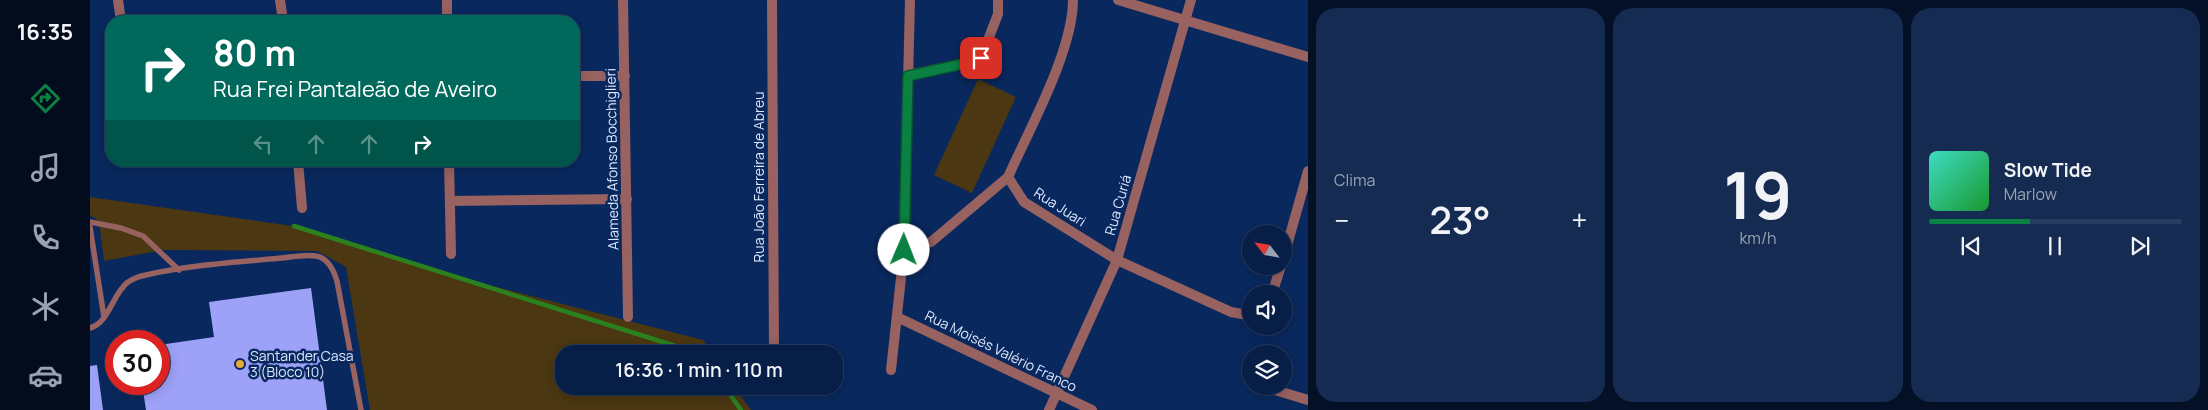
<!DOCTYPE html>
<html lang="pt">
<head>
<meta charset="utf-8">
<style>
  body { margin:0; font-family:Manrope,sans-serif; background:#152b51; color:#f1f3f6; height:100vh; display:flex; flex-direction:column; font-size:19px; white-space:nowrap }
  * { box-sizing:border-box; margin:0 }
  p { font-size:16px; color:#98a2b3 }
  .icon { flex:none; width:28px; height:28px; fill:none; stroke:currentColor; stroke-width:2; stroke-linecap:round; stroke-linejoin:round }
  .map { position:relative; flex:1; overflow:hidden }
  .sheet { display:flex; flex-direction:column; gap:8px; padding:8px; background:#041026; width:900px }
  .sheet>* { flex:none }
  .banner { position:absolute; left:15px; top:15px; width:475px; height:152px; border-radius:20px; box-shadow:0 2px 12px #0003,0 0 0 1px #283c5f; background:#00695c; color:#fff; overflow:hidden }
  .needle { width:32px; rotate:301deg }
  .controls { position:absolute; left:1152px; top:225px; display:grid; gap:10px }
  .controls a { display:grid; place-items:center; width:50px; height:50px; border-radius:50%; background:#071e46; box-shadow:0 2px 12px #0003,0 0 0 1px #283c5f; font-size:25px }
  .speed { position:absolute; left:15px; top:330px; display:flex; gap:10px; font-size:25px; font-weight:700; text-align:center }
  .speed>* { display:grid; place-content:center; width:65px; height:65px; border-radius:50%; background:#071e46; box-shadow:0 2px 12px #0003,0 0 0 1px #283c5f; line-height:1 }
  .speed .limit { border:8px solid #d22; background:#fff; color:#111 }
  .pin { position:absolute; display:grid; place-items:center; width:42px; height:42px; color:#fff; margin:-21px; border-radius:10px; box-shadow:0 2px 8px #0006 }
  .me { position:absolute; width:55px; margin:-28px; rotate:1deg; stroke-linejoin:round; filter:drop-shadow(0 0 4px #0008) }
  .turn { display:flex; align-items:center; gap:18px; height:105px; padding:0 25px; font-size:22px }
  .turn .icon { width:65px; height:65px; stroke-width:2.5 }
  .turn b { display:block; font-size:35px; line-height:42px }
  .lanes { display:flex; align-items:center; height:48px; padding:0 25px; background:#0003; justify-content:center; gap:25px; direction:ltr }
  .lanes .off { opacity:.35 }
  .big { font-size:38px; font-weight:600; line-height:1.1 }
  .sheet .card { flex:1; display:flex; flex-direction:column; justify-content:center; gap:8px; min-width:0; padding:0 18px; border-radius:20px; background:#152b51 }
  .sheet .dial { align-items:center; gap:0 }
  .dial b { font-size:65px; line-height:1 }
  .song { display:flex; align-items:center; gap:15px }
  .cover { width:60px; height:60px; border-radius:8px; background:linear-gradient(135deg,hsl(170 70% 55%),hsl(130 70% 35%)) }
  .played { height:5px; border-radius:2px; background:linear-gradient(90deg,#0b8043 40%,#283c5f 40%) }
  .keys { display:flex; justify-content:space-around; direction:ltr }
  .heat { display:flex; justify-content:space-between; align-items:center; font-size:28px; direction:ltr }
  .sheet .tiles { flex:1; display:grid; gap:8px; grid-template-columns:repeat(3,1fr) }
  .trip { position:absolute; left:465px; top:345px; width:288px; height:50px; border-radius:20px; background:#071e46; box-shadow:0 2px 12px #0003,0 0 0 1px #283c5f; font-weight:600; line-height:50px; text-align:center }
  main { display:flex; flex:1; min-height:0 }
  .dock { display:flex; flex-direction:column; width:90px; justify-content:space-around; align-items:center; background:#030c1c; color:#98a2b3 }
  .dock .icon { width:35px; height:35px }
  .dock .active { color:#0b8043 }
  .dock b { font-size:22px; color:#f1f3f6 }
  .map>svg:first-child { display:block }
  .green { fill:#4b3711 }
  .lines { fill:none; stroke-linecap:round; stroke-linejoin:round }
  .stream { stroke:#2c811f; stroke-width:4.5 }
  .building { fill:#9ea1f8 }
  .lane { stroke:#976260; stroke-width:5.5 }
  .street { stroke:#976260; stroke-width:10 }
  .route-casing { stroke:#07532c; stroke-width:12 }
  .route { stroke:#0b8043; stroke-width:9 }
  .poi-dot { fill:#e6ad36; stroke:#09285e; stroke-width:2 }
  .labels { text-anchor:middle; stroke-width:5; stroke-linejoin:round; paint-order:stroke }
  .street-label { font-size:14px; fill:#dbe8fd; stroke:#09285e }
  .poi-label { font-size:14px; fill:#dbe8fd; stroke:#09285e; text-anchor:start }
</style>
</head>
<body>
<main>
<nav class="dock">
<b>16:35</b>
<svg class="icon active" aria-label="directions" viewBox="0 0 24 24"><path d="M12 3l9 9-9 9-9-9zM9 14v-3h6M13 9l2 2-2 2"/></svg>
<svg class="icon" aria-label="music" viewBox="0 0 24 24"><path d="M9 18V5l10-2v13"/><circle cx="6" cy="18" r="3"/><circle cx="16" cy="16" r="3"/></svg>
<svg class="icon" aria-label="phone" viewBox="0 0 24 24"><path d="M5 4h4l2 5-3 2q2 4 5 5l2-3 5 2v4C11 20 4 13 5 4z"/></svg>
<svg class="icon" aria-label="climate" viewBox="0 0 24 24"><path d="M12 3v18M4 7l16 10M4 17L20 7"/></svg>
<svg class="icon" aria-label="car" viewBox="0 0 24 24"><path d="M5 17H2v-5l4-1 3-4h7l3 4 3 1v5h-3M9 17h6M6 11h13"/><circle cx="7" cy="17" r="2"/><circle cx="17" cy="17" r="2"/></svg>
</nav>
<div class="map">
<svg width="1218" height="410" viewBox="0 0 1218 410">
  <rect width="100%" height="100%" fill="#09285e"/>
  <!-- green -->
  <path class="green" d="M 888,79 L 926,97 L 882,193 L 844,175 Z
    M 0,197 L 203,226 L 402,286 L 613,340 L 622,354 L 474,354 L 474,386 L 644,386 L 661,410 L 280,410 L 256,267 L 227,251 L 73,250 L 14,261 L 9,221 L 0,215 Z"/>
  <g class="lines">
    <!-- stream -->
    <path class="stream" d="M 204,226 L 611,354
      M 634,386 L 651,410"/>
  </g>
  <!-- building -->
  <path class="building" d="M 221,288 L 237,410 L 56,410 L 52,384 L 69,384 L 69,345 L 124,337 L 119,302 Z
    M 7,365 L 13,410 L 0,410 L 0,366 Z"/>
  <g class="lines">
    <!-- lane -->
    <path class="lane" d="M 0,222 L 31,228 L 53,236 L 89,270
      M 0,227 L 14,317
      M 0,328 C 20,322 22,294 38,282 C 43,279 50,276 56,275 C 100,265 147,262 192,258 C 202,257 216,254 226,256 C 238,258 244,271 247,281 L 271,410"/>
    <!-- street -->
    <path class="street" d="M 28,0 L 31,21
      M 190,0 L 193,21
      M 357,0 L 357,21
      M 533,0 L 538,317
      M 682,0 L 684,354
      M 983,0 C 983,51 939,130 918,177 L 934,202 L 1027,260 L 1141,312 L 1157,315 L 1161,314
      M 1028,0 L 1218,57
      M 818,75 L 886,61 L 891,58 L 908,14 L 908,0
      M 484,76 L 535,76
      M 208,161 L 212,208
      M 359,161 L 361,254
      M 360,201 L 537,199
      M 814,250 L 841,242 L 918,177
      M 1194,256 L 1218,171
      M 1182,294 L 1191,266
      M 807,317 L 1002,410
      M 801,370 L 814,250 L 820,0
      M 1172,386 L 1218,400
      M 959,410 L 1027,260 L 1101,0"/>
  </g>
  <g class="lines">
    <defs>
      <path id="route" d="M 814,250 L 818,76 L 886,61 L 891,58"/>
    </defs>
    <!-- route casing -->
    <use href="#route" class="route-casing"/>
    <!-- route -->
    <use href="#route" class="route"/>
  </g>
  <!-- markers -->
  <circle class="poi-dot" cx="150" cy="364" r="5"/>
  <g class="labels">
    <!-- street labels -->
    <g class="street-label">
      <text transform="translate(522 159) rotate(-91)" y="5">Alameda Afonso Bocchiglieri</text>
      <text transform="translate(669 177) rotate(-90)" y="5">Rua João Ferreira de Abreu</text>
      <text transform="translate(1028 205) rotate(-74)" y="5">Rua Curiá</text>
      <text transform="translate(970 207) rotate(33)" y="5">Rua Juari</text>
      <text transform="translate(911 351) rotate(26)" y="5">Rua Moisés Valério Franco</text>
    </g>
    <!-- poi labels -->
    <g class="poi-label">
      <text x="160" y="361">Santander Casa<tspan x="160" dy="16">3 (Bloco 10)</tspan></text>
    </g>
  </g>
</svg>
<div class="controls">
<a><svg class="needle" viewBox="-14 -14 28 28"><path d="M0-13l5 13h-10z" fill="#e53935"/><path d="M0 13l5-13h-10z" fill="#98a2b3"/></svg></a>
<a><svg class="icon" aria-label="sound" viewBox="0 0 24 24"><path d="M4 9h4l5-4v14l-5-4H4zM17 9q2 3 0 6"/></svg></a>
<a><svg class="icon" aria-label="layers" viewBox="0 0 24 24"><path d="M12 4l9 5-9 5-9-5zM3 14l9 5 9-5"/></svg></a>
</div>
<div class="speed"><div class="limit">30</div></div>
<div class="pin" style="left:891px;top:58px;background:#d93025"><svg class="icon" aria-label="arrive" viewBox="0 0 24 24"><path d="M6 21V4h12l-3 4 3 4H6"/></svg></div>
<svg class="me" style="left:814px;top:250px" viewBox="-20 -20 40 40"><circle r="19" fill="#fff"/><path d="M0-13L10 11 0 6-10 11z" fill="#0b8043"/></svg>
<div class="trip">16:36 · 1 min · 110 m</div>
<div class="banner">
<div class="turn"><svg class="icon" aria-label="right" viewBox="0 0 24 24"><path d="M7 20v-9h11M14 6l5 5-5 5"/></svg><div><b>80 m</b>Rua Frei Pantaleão de Aveiro</div></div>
<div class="lanes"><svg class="icon off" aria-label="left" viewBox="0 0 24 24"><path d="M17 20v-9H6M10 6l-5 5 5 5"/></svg><svg class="icon off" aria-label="ahead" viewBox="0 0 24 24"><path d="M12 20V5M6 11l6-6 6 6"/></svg><svg class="icon off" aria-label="ahead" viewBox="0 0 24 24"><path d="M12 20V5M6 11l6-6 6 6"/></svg><svg class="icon" aria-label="right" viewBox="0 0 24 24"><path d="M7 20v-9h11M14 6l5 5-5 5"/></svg></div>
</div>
</div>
<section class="sheet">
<div class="tiles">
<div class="card"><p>Clima</p>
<div class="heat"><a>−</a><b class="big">23°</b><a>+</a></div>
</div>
<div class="card dial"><b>19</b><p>km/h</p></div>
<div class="card">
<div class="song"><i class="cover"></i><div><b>Slow Tide</b><p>Marlow</p></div></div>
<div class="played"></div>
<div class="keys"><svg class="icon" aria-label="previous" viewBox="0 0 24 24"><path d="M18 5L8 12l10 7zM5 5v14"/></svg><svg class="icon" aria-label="pause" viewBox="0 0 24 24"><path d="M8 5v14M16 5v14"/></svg><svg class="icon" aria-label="next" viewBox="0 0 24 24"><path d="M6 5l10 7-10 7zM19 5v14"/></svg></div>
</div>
</div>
</section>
</main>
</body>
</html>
